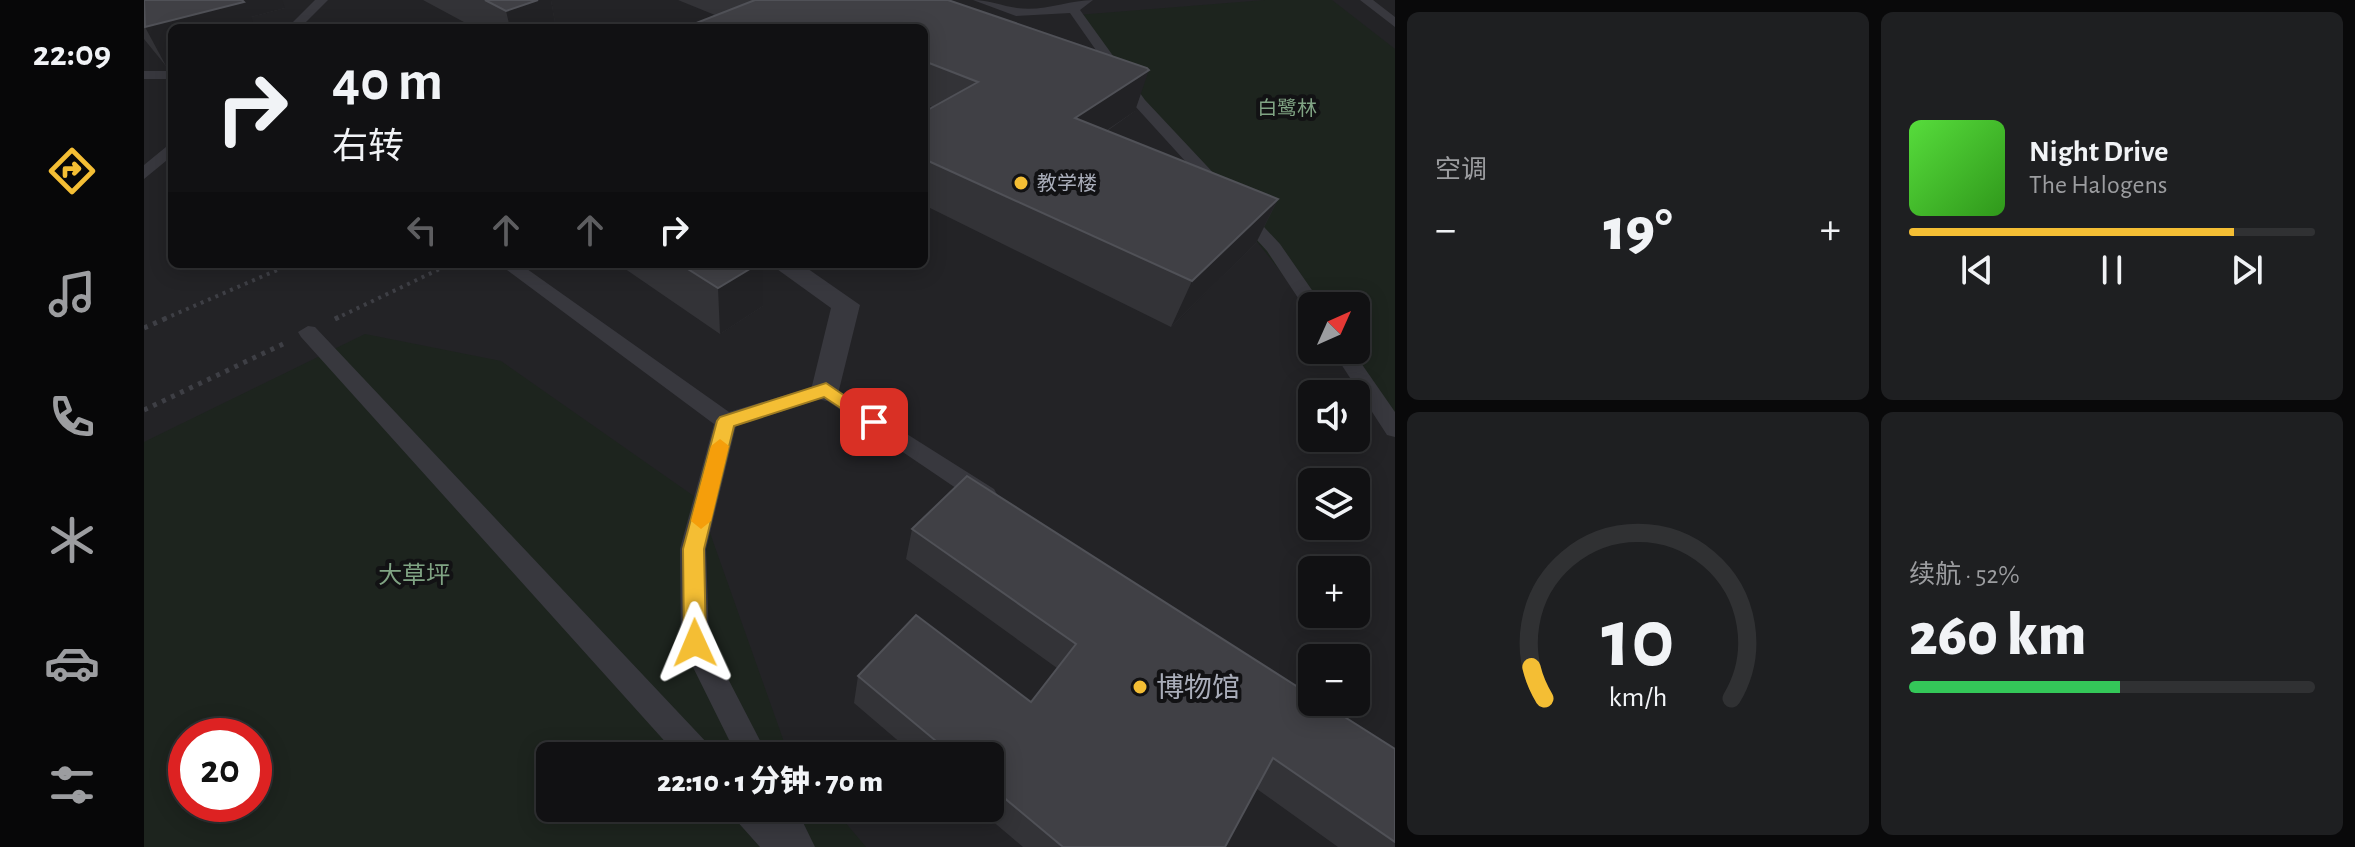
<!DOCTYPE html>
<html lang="zh">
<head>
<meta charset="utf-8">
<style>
  body { margin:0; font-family:"Alegreya Sans","Noto Sans SC",sans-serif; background:#1e1f21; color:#f1f3f6; height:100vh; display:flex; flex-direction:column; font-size:30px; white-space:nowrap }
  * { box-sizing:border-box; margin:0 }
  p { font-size:26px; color:#9c9da0 }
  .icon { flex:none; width:44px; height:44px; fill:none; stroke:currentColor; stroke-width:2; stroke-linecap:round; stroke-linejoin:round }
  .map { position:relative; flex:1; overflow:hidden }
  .side { display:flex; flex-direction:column; gap:12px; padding:12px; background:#09090a; width:960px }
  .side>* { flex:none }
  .top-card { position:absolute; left:24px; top:24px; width:760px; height:244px; border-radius:12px; box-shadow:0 4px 20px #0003,0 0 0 2px #303133; background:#111113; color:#f1f3f6; overflow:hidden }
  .needle { width:52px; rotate:45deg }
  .tools { position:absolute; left:1154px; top:292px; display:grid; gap:16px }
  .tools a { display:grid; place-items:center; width:72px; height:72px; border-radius:12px; background:#111113; box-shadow:0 4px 20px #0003,0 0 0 2px #303133; font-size:40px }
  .speed { position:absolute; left:24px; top:718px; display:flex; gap:16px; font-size:40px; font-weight:700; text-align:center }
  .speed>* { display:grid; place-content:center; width:104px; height:104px; border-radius:50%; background:#111113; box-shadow:0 4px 20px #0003,0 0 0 2px #303133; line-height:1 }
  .speed .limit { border:12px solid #d22; background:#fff; color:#111 }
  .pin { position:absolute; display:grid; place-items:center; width:68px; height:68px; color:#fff; margin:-34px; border-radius:16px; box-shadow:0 4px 12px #0006 }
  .me { position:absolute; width:88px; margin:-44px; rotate:359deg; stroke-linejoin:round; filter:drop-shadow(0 0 6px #0008) }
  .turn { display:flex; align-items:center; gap:28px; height:168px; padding:0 32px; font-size:36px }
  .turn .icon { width:104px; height:104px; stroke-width:2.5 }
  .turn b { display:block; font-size:56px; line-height:68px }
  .lanes { display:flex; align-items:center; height:76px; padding:0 32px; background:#0003; justify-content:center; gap:40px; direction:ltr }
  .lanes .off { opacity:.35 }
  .big { font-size:60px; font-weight:800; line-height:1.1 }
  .side .tile { flex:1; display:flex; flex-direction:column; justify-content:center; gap:12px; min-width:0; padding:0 28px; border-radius:12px; background:#1e1f21 }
  .side .dial { align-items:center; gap:0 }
  .dial svg { height:208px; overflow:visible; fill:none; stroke:#303133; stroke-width:7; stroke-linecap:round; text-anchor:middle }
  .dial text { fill:#f1f3f6; stroke:none }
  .song { display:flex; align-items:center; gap:24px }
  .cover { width:96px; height:96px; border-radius:12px; background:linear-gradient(135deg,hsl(110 70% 55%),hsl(110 70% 35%)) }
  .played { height:8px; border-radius:4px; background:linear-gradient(90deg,#f4be34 80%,#303133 80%) }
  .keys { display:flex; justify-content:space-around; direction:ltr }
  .heat { display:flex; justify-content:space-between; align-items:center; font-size:44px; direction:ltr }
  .charge { height:12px; border-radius:6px; background:linear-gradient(90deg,#34c759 52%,#303133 0) }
  .side .tiles { flex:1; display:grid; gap:12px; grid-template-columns:repeat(2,1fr) }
  .trip { position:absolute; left:392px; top:742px; width:468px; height:80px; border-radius:12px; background:#111113; box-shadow:0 4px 20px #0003,0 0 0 2px #303133; font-weight:800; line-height:80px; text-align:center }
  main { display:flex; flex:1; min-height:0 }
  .menu { display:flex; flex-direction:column; width:144px; justify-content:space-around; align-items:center; background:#070708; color:#9c9da0 }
  .menu .icon { width:56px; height:56px }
  .menu .on { color:#f4be34 }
  .menu b { font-size:36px; color:#f1f3f6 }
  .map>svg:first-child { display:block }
  .built { fill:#232326; fill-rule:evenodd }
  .green { fill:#1d241e; fill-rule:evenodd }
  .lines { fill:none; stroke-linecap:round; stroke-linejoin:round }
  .path-far1 { stroke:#3e3f45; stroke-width:4; stroke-dasharray:3 5; stroke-linecap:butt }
  .path { stroke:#3e3f45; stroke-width:5; stroke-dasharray:4 6; stroke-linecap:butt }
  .service { fill:#38383e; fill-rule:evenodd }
  .pedestrian { fill:#38383e; fill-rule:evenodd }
  .wall { fill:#333337 }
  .shaded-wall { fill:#222225 }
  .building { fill:#404045; stroke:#505157; stroke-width:2 }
  .route { fill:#f4be34; stroke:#9f7c22; stroke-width:2 }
  .slow { fill:#f59e0b }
  .poi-dot { fill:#f4be34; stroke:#121214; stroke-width:3 }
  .labels { text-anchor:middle; stroke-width:8; stroke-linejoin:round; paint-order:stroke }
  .far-park-label { font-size:20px; fill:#80a484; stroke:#121214 }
  .far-poi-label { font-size:20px; fill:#a9adb9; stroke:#121214; text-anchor:start }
  .park-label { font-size:24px; fill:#80a484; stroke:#121214 }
  .near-poi-label { font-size:28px; fill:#a9adb9; stroke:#121214; text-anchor:start }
</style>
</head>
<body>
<main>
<nav class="menu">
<b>22:09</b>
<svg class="icon on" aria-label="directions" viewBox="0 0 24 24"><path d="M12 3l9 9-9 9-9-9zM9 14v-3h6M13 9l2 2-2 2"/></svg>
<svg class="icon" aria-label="music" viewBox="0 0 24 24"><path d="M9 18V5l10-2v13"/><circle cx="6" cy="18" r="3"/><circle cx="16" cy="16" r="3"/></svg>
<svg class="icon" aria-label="phone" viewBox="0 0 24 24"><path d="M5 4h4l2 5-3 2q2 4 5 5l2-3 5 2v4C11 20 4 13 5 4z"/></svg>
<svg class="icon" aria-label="climate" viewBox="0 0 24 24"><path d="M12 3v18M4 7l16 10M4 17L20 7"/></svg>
<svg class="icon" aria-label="car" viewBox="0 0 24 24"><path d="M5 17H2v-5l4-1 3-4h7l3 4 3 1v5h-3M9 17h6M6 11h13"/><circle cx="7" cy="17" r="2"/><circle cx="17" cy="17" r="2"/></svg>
<svg class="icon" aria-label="filters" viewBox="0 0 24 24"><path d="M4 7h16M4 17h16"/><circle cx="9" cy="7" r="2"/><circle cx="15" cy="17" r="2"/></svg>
</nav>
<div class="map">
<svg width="1251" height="847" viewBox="0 0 1251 847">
  <rect width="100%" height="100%" fill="#171719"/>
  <!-- built -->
  <path class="built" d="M 0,0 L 1251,0 L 1251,847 L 0,847 ZM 28,28 L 780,28 L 780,264 L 28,264 ZM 1168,306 L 1212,306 L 1212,350 L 1168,350 ZM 1168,394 L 1212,394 L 1212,438 L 1168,438 ZM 1168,482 L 1212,482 L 1212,526 L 1168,526 ZM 1168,570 L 1212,570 L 1212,614 L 1168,614 ZM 1168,658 L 1212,658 L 1212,702 L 1168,702 ZM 42,736 L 110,736 L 110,804 L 42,804 ZM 406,756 L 846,756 L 846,808 L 406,808 Z"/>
  <!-- green -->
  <path class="green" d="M 1121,0 L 1188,0 L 1251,49 L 1251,416 L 1199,350 L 1212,350 L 1212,306 L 1168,306 L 1168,311 L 933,15 Z
    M 221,334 L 357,361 L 554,499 L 645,756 L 406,756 L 406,808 L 689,808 L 722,847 L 0,847 L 0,442 ZM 42,736 L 110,736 L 110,804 L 42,804 Z"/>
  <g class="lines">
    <!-- path-far1 -->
    <path class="path-far1" d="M 20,319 L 147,264
      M 191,319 L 306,264"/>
    <!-- path -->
    <path class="path" d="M 191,319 L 195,317
      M 0,328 L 25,317
      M 0,410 L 139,344"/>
    <!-- service -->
    <path class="service" d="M 171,0 L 184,0 L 156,28 L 143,28 Z
      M 829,0 C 845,0 858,6 873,8 C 899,12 925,0 949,0 L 936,10 L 1001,100 L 1136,244 L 1179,306 L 1168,306 L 1168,312 L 1162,310 L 1123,251 L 991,106 L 926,13 L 872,16 Z
      M 1216,0 L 1229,0 L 1251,17 L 1251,27 Z
      M 0,71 L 28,71 L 28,79 L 0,79 Z
      M 28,142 L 28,156 L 0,179 L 0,165 Z
      M 355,264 L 376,264 L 585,412 L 682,383 L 850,489 L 854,496 L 850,503 L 834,503 L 679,398 L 592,426 L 562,549 L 565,642 L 624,756 L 593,756 L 537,643 L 536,549 L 570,424 Z
      M 164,326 L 171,327 L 565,745 L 569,756 L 534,756 L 157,337 L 154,332 Z
      M 1188,350 L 1208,350 L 1251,412 L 1251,437 L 1243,435 Z
      M 586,808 L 652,808 L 671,847 L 616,847 L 591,819 Z"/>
    <!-- pedestrian -->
    <path class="pedestrian" d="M 626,264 L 657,264 L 716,305 L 693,398 L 682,401 L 671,398 L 667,390 L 687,308 Z"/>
  </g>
  <!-- wall -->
  <path class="wall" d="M 0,0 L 141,8 L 107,17 L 28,28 L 28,64 L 22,66 L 0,39 Z
    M 279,0 L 407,0 L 412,28 L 331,28 Z
    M 534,0 L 804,0 L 991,111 L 963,131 L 1134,199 L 1112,243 L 1027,327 L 780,205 L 780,112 L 788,107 L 780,104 L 780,28 L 547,28 L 547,25 L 571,15 Z
    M 474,264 L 619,264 L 619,306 L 576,334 Z
    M 768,529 L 1251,749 L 1251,847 L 1194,847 L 1113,789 L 1081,847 L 879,847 L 833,808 L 846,808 L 846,756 L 772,756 L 710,703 L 714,676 L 887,702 L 913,668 L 762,559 Z"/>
  <!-- shaded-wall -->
  <path class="shaded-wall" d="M 86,0 L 138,0 L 141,8 L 107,17 L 111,28 L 28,28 L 28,64 L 22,66 L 1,27 Z
    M 394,0 L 407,0 L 412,28 L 366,28 L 362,11 Z
    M 1005,70 L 991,111 L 919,160 L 931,118 Z
    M 1134,199 L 1112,243 L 1027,327 L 1048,281 Z
    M 614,264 L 619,264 L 619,306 L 576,334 L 574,288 Z"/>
  <!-- building -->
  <path class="building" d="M 0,0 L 98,0 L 100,2 L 1,27 Z
    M 341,0 L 394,0 L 362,11 Z
    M 611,0 L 804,0 L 1003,68 L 1005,70 L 931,118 L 1134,199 L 1048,281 L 780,159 L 780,112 L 834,82 L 780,61 L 780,28 L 554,28 L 547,25 Z
    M 536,264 L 614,264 L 574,288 Z
    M 823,476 L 1168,696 L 1168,702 L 1177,702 L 1251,749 L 1251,842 L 1129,758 L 1081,847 L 919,847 L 846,786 L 846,756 L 810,756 L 714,676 L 772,615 L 887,702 L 932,644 L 768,529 Z"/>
  <!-- route -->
  <path class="route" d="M 682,383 L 739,422 L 737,426 L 724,426 L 680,397 L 590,426 L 560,549 L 562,643 L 559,650 L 551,653 L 543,650 L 540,643 L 539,549 L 573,421 L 576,417 Z"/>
  <!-- slow -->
  <path class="slow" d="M 576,439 L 585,446 L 567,521 L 557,529 L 547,521 L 567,446 Z"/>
  <!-- markers -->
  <g class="poi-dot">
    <circle cx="877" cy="183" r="8"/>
    <circle cx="996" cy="687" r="8"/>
  </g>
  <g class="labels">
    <!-- far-park labels -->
    <g class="far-park-label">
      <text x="1143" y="115">白鹭林</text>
    </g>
    <!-- far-poi labels -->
    <g class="far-poi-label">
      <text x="893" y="190">教学楼</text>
    </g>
    <!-- park labels -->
    <g class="park-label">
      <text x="270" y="583">大草坪</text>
    </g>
    <!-- near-poi labels -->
    <g class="near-poi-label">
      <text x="1012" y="697">博物馆</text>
    </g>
  </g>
</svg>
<div class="tools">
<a><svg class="needle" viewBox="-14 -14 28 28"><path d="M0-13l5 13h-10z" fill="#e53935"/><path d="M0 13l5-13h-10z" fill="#9c9da0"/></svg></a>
<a><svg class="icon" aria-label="sound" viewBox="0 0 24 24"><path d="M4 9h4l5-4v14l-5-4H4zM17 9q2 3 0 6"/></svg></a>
<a><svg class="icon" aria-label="layers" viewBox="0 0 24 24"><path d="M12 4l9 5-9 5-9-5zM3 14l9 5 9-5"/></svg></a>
<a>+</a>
<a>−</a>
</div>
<div class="speed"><div class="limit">20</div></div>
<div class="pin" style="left:730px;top:422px;background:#d93025"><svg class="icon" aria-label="arrive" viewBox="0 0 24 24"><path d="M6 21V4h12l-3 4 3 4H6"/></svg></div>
<svg class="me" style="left:551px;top:643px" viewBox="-20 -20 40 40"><path d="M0-17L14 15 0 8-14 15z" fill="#f4be34" stroke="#fff" stroke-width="4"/></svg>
<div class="trip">22:10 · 1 分钟 · 70 m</div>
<div class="top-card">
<div class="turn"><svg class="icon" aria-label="right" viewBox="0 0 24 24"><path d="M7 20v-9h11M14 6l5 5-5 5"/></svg><div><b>40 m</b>右转</div></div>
<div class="lanes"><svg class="icon off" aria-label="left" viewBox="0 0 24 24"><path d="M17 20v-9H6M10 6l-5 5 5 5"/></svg><svg class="icon off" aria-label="ahead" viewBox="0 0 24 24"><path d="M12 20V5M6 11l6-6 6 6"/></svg><svg class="icon off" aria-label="ahead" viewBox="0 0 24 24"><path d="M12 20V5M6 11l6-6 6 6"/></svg><svg class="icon" aria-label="right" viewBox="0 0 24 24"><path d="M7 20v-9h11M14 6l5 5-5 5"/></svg></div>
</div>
</div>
<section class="side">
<div class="tiles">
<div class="tile"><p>空调</p>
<div class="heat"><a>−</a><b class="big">19°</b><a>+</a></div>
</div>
<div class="tile">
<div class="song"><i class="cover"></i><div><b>Night Drive</b><p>The Halogens</p></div></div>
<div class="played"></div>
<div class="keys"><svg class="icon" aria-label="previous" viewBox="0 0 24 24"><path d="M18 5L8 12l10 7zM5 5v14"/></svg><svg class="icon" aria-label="pause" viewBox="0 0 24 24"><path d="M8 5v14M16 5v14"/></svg><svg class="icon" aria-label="next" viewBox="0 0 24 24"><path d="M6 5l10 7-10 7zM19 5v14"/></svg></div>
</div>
<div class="tile dial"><svg viewBox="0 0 100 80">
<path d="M14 69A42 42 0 1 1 86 69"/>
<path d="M14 69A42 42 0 0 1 9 57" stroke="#f4be34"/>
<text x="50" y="56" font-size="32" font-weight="700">10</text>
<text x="50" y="72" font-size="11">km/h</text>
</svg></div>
<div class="tile"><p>续航 · 52%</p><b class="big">260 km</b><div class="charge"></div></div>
</div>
</section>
</main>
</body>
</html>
